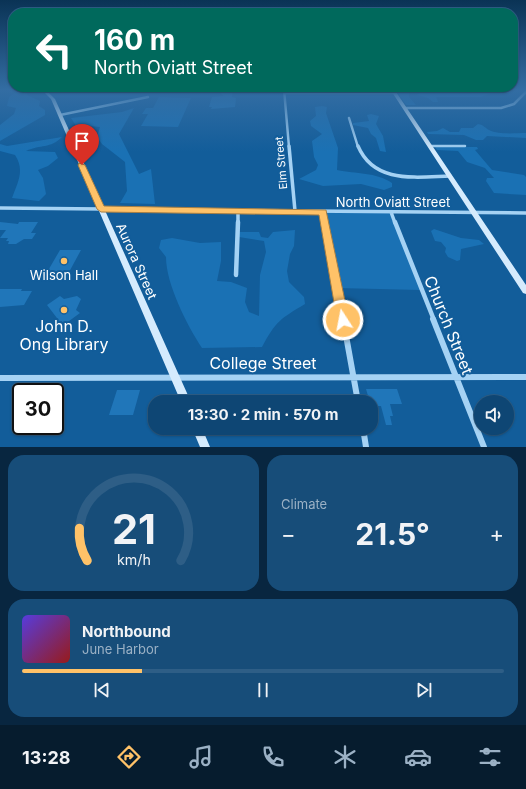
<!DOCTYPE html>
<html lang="en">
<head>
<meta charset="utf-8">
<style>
  body { margin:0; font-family:Inter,sans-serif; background:#174d79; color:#f1f3f6; height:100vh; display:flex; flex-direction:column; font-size:15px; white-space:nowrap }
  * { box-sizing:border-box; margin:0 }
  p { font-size:13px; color:#9bb1c5 }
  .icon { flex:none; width:22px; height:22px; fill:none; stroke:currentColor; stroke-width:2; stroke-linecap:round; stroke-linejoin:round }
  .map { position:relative; height:447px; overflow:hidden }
  .details { display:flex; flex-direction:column; gap:8px; padding:8px; background:#082640; flex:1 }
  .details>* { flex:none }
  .guide { position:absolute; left:8px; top:8px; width:510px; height:84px; border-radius:16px; box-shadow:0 1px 3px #0004,0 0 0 1px #2e5e86; background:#00695c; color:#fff; overflow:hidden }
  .fabs { position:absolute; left:474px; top:395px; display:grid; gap:8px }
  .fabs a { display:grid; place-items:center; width:40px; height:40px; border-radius:50%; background:#0e4674; box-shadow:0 1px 3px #0004,0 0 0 1px #2e5e86; font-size:20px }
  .speed { position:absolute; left:12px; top:383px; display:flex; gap:8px; font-size:20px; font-weight:700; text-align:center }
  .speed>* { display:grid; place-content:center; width:52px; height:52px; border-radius:50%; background:#0e4674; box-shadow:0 1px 3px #0004,0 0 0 1px #2e5e86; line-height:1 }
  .speed .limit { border:2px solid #111; border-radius:6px; background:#fff; color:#111 }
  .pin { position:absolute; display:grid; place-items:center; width:34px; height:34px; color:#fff; margin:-41px -17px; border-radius:50% 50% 50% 0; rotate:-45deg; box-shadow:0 0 4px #0007 }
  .pin .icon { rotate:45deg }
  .me { position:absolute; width:44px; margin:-22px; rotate:349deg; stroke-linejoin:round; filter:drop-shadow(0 0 3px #0008) }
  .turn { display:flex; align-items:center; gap:14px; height:84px; padding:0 20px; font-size:18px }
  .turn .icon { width:52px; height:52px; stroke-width:2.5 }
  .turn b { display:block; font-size:28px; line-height:34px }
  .big { font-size:30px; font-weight:700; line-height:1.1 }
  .details .tile { flex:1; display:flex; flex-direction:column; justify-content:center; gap:6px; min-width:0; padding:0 14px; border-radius:16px; background:#174d79 }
  .details .dial { align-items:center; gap:0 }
  .dial svg { height:104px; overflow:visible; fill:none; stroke:#2e5e86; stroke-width:7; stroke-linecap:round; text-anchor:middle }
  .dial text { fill:#f1f3f6; stroke:none }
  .song { display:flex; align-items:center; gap:12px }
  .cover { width:48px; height:48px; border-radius:6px; background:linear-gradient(135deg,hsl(250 70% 55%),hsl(0 70% 35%)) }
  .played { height:4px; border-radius:2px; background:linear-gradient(90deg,#ffc268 25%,#2e5e86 25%) }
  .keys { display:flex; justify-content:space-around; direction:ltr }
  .heat { display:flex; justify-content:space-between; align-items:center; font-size:22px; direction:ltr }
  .details .tiles { flex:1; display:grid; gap:8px; grid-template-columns:1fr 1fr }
  .tile:last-child { grid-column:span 2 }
  .trip { position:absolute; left:148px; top:395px; width:230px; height:40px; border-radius:16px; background:#0e4674; box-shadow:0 1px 3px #0004,0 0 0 1px #2e5e86; font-weight:700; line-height:40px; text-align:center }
  .tab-bar { display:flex; height:64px; justify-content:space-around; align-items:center; background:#061c2e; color:#9bb1c5 }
  .tab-bar .icon { width:28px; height:28px }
  .tab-bar .active { color:#ffc268 }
  .tab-bar b { font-size:18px; color:#f1f3f6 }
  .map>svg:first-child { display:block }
  .green { fill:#1a71b4 }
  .building { fill:#2076b9 }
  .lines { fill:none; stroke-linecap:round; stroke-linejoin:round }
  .street-far3 { stroke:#a5d2f4; stroke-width:2.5 }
  .street-far2 { stroke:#a5d2f4; stroke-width:3.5 }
  .street-far1 { stroke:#a5d2f4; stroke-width:4.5 }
  .street { stroke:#a5d2f4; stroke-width:6 }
  .secondary { fill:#d5ebfd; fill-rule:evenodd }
  .route { fill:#ffc268; stroke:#a67e44 }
  .poi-dot { fill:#ffc268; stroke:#125d9a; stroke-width:1.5 }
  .labels { text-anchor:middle; stroke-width:4; stroke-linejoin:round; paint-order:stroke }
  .far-street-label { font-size:11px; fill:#fff; stroke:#125d9a }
  .street-label { font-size:13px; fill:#fff; stroke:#125d9a }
  .poi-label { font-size:13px; fill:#fff; stroke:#125d9a }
  .near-street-label { font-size:16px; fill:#fff; stroke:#125d9a }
  .near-poi-label { font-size:16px; fill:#fff; stroke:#125d9a }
</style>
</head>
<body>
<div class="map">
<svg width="526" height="447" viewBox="0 0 526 447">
  <rect width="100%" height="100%" fill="#125d9a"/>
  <!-- green -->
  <path class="green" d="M 395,89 L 404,89 L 409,92 L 409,97 L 416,105 L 406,105 Z
    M 478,89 L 491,89 L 494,92 L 481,97 L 436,97 L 438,102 L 433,102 L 428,98 L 417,95 L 421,92 L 470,94 L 480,90 Z
    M 28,90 L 27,95 L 40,101 L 39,106 L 45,110 L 45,115 L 0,141 L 0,125 L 14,114 L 16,108 L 7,106 L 9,97 L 15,93 Z
    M 159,97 L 191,98 L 178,127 L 141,126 L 148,114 L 142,114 L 146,108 L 153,108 Z
    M 322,106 L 327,107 L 326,113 L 338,148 L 337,170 C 356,174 376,172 392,183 L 392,187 L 384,190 L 361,184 L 323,186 L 299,179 L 316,170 L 318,165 L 314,157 L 312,141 L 322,134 L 311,126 L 310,121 L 316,116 L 315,107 Z
    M 134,108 L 119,134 L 139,174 L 151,169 L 155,204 L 120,203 L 127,191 L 125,162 L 102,144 L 97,137 L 100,127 L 90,126 L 78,129 L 71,118 L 122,112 Z
    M 371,114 L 379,116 L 376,124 L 383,136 L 386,152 L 380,151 L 376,138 L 371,134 L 368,128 L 353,125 L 353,123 L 369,121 L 367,115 Z
    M 478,124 C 484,125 485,128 489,130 C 499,135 515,133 526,133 L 526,138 L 487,136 L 483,140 L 476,140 L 464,135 L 428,134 L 427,132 L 437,131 L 443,128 L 450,132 L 459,132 L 461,128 L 473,128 Z
    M 62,137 C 50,149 41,144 26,151 L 55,152 L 58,158 L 48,166 L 38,170 L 43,178 L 46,194 L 39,201 L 12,198 C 18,182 25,170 15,155 L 0,151 L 0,144 L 7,146 Z
    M 435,147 L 477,147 L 478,149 L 475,150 L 492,170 L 524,175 L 526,177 L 526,195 L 494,193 L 486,181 L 487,178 L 494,178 L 485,168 L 467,162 L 458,151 L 437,150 Z
    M 323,212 L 391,212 L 421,290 L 337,288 Z
    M 434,229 L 461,238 L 479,240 L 484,244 L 461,249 L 460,260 L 457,261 L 448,257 L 445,252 L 446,248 L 441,242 L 435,241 L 431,231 Z
    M 295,230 L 294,246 L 290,254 L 287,271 L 289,282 L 304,297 L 305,304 C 280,319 276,321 262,347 L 202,348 C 187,325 166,284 166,257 L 159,248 L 161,240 L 172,238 L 200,243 L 221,242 L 221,261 L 217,281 L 231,282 L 247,288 L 245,302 L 249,312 L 259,316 L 260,275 L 266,252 L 264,241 L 239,237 L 239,232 L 259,232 L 261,237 L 268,238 L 273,232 Z"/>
  <!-- building -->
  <path class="building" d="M 215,89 L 233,89 L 232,97 L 236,98 L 235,107 L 211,109 L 212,107 L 209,107 L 212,97 L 224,96 Z
    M 0,222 L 18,224 L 19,222 L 38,222 L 31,233 L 36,233 L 32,239 L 24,239 L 16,244 L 8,244 L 9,241 L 6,241 L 8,238 L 0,238 L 6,230 L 0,230 Z
    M 60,250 L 81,250 L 68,274 L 46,274 Z
    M 0,289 L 22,289 L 21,291 L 32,291 L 24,305 L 0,307 Z
    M 60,296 L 64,299 L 77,296 L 81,299 L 76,310 L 80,313 L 65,324 L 61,321 L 60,322 L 47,305 Z
    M 366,389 L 397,389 L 402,404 L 390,404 L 393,416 L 390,416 L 392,425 L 386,425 L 381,406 L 371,406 Z
    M 117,390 L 140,390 L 133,415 L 109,415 Z"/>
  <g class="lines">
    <!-- street-far3 -->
    <path class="street-far3" d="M 284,89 L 289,147
      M 46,91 L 54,89
      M 285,93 L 395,93
      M 405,108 L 501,108 L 514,104 L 526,92
      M 60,115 L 148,97
      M 349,118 L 358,147
      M 430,146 L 465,146"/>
    <!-- street-far2 -->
    <path class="street-far2" d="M 289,146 L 295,211
      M 358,146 C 374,184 416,177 450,176
      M 0,208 L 526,213
      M 323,212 L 325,223
      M 391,212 L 395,223
      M 238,223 L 238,211"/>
    <!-- street-far1 -->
    <path class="street-far1" d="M 325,222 L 343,320
      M 395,222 L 434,320
      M 236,275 L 238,222"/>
    <!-- street -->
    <path class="street" d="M 343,319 L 358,402
      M 433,319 L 484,447
      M 0,378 L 526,377
      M 363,428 L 366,447"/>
    <!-- secondary -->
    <path class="secondary" d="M 41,89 L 45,89 L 55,99 L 191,402 L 181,402 L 51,99 Z
      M 390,89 L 394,89 L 526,285 L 526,294 L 523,293 Z
      M 192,428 L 202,428 L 210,447 L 200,447 Z"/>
  </g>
  <!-- sky -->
  <linearGradient id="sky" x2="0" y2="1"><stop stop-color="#0a3355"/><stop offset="0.59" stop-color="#336da3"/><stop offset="1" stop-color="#336da3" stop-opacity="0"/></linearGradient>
  <rect width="526" height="152" fill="url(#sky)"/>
  <!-- route -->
  <path class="route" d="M 79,163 L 85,165 L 104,206 L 326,210 L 349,320 L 347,324 L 343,326 L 339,324 L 337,320 L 319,215 L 101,212 L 97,209 L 78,165 Z"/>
  <!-- markers -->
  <g class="poi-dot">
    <circle cx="64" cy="261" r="4"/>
    <circle cx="64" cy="310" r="4"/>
  </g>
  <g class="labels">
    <!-- far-street labels -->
    <g class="far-street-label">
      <text transform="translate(281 163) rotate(-95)" y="4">Elm Street</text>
    </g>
    <!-- street labels -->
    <g class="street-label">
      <text x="393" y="207">North Oviatt Street</text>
      <text transform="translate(137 261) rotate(66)" y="5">Aurora Street</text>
    </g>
    <!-- poi labels -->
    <g class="poi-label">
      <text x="64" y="280">Wilson Hall</text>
    </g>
    <!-- near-street labels -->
    <g class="near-street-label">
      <text transform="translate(449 325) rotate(68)" y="6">Church Street</text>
      <text x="263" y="369">College Street</text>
    </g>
    <!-- near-poi labels -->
    <g class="near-poi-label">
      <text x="64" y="332">John D.<tspan x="64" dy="18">Ong Library</tspan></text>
    </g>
  </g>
</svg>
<div class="fabs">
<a><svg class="icon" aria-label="sound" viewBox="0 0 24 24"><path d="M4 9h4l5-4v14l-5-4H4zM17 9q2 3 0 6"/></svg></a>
</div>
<div class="speed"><div class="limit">30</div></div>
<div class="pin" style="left:82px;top:165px;background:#d93025"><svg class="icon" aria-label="arrive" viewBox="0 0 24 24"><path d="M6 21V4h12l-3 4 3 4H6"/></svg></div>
<svg class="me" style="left:343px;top:320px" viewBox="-20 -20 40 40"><circle r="17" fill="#ffc268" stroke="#fff" stroke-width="3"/><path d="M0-11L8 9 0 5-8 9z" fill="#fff"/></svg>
<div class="trip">13:30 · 2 min · 570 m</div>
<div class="guide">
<div class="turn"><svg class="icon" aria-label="left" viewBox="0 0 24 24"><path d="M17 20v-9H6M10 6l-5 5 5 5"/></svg><div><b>160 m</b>North Oviatt Street</div></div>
</div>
</div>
<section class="details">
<div class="tiles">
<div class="tile dial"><svg viewBox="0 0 100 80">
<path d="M14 69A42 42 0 1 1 86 69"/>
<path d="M14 69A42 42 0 0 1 8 44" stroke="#ffc268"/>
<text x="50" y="56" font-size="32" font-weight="700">21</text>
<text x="50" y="72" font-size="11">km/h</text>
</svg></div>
<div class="tile"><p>Climate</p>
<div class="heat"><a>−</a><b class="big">21.5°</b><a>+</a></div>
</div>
<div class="tile">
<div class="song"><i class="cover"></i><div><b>Northbound</b><p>June Harbor</p></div></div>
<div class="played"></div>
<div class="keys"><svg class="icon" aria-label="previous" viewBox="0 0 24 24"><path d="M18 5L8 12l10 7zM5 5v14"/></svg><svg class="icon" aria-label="pause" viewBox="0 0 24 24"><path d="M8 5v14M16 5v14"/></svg><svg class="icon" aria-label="next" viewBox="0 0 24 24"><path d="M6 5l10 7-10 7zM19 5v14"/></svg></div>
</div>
</div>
</section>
<nav class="tab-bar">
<b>13:28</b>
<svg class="icon active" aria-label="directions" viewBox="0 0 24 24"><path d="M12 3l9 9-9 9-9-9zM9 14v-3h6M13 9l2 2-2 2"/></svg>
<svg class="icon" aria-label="music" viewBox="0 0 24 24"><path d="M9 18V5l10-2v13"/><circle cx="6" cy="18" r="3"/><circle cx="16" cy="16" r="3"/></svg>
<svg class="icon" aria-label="phone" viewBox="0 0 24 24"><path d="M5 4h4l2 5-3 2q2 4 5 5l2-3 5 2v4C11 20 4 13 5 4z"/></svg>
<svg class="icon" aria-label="climate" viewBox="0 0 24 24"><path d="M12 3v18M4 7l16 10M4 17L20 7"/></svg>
<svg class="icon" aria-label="car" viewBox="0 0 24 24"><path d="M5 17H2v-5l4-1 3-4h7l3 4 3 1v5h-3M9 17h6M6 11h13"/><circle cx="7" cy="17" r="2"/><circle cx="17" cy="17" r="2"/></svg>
<svg class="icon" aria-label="filters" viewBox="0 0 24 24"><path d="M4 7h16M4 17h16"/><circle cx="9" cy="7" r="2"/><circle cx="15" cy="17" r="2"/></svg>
</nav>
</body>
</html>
